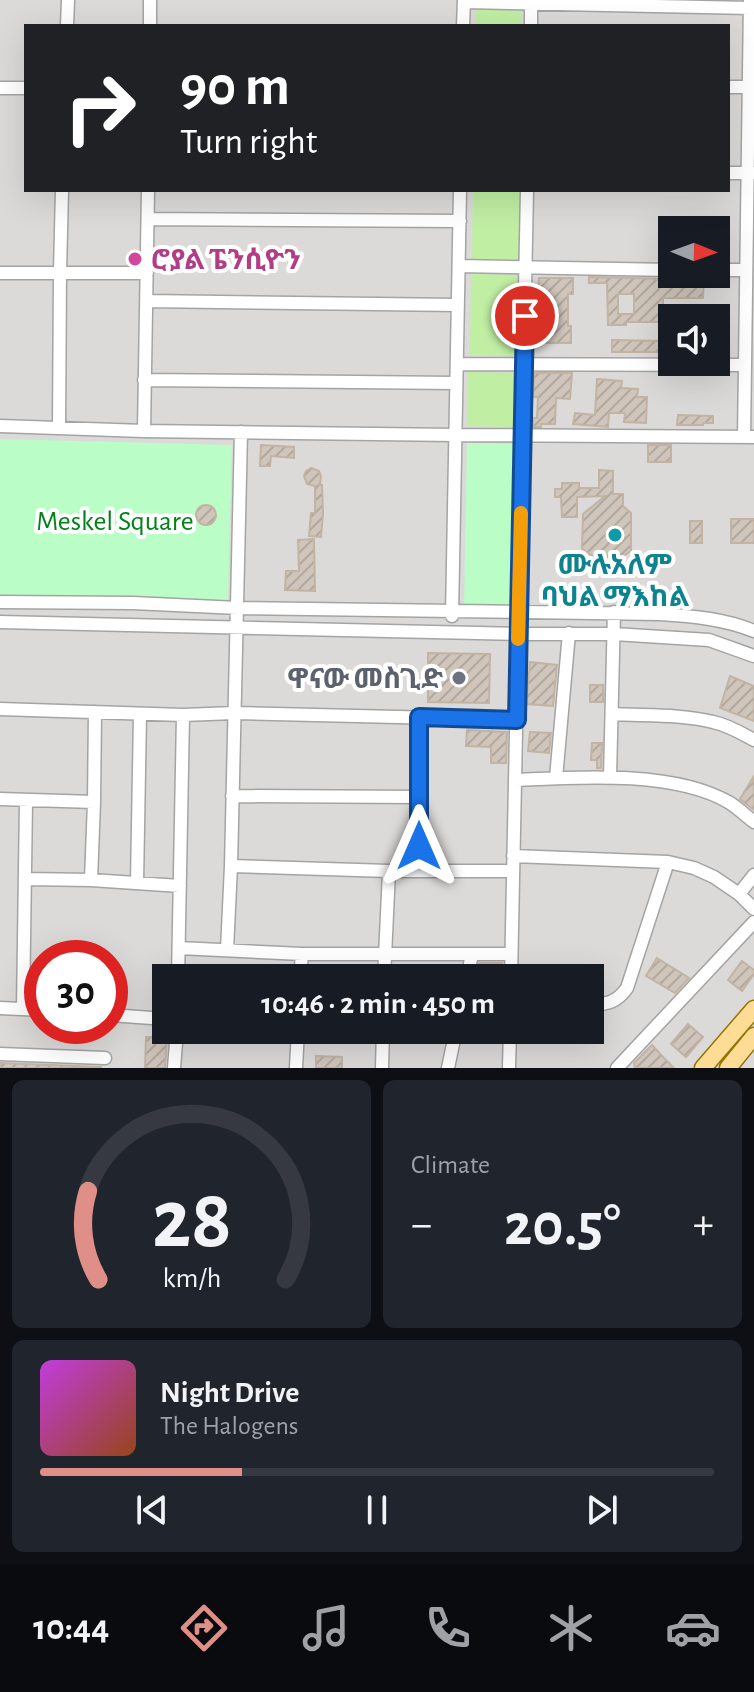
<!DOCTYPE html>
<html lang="en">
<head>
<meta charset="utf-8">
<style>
  body { margin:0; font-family:"Alegreya Sans","Noto Sans Ethiopic",sans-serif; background:#20242c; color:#f1f3f6; height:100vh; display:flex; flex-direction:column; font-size:30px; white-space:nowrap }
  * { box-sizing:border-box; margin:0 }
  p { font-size:26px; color:#9ea1a6 }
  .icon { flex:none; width:44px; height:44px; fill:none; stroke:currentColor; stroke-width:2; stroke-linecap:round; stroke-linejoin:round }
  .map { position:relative; height:1068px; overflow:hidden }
  .sheet { display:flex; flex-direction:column; gap:12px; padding:12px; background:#0d0f14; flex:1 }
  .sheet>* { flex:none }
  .banner { position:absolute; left:24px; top:24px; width:706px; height:168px; border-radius:0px; box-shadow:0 8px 32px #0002; background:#202124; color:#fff; overflow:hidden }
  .needle { width:52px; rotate:91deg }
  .fabs { position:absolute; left:658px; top:216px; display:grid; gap:16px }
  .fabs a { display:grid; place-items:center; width:72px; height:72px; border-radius:0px; background:#171b24; box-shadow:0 8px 32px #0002; font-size:40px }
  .speed { position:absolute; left:24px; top:940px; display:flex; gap:16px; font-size:40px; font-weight:700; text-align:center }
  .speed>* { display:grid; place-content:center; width:104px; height:104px; border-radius:50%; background:#171b24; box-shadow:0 8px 32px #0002; line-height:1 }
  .speed .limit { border:12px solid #d22; background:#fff; color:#111 }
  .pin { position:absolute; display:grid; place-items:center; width:68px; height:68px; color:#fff; margin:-34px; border:4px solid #fff; border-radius:50%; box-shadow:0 2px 8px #0007 }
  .me { position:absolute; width:88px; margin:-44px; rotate:0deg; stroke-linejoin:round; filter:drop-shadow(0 0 6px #0008) }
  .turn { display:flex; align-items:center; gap:28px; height:168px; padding:0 24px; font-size:36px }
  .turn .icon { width:104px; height:104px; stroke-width:2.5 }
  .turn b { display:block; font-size:56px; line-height:68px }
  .big { font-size:60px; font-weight:700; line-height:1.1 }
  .sheet .card { flex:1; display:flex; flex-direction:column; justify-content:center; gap:12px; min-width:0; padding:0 28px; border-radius:12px; background:#20242c }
  .sheet .dial { align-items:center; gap:0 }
  .dial svg { height:208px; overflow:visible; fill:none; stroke:#363941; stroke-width:7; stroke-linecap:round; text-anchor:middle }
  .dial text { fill:#f1f3f6; stroke:none }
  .song { display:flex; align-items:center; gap:24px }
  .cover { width:96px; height:96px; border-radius:12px; background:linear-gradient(135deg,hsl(290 70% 55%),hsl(20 70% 35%)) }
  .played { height:8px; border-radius:4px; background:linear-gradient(90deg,#df8f87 30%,#363941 30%) }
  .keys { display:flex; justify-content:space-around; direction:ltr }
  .heat { display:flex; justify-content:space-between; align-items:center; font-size:44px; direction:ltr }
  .sheet .tiles { flex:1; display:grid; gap:12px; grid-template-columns:1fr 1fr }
  .card:last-child { grid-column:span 2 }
  .trip { position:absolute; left:152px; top:964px; width:452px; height:80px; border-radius:0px; background:#171b24; box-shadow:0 8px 32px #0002; font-weight:700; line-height:80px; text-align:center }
  .tabs { display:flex; height:128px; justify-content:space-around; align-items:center; background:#090b0e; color:#9ea1a6 }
  .tabs .icon { width:56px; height:56px }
  .tabs .selected { color:#df8f87 }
  .tabs b { font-size:36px; color:#f1f3f6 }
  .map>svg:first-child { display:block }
  .residential { fill:#dbdad9; fill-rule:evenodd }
  .grass { fill:#c0eea3 }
  .park { fill:#bafdc6 }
  .building { fill:url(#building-hatch); stroke:#c2b3a3; stroke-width:2; fill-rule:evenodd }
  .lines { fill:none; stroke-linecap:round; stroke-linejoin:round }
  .minor-casing { stroke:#a4a4a4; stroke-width:15 }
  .major-casing { stroke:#957300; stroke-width:19 }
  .minor { stroke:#fff; stroke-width:12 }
  .major { stroke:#ffdc96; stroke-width:16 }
  .route-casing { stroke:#114b97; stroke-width:20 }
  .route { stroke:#1a73e8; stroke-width:14 }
  .slow { stroke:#f59e0b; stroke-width:14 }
  .hotel-dot { fill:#d1479c; stroke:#fff; stroke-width:3 }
  .culture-dot { fill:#0f9aa8; stroke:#fff; stroke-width:3 }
  .worship-dot { fill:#6b7280; stroke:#fff; stroke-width:3 }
  .labels { text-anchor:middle; stroke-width:8; stroke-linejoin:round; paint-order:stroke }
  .hotel-label { font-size:28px; font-weight:bold; fill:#b23c85; stroke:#fff; text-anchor:start }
  .park-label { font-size:28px; fill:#03821a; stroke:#fff }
  .culture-label { font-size:28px; font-weight:bold; fill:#0d838f; stroke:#fff }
  .worship-label { font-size:28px; font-weight:bold; fill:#5b616d; stroke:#fff; text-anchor:end }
</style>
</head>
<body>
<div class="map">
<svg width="754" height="1068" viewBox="0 0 754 1068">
  <defs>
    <pattern id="building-hatch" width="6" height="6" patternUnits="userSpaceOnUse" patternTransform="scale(2)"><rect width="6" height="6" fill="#cfc5ba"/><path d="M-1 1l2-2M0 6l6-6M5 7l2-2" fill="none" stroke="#b1a99f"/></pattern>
  </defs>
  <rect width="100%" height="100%" fill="#efece1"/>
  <!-- residential -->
  <path class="residential" d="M 0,0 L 754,0 L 754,1068 L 0,1068 ZM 26,26 L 728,26 L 728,190 L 26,190 ZM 672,230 L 716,230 L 716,274 L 672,274 ZM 672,318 L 716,318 L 716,362 L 672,362 ZM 42,958 L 110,958 L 110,1026 L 42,1026 ZM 166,978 L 590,978 L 590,1030 L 166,1030 Z"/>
  <!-- grass -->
  <path class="grass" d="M 476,10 L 522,10 L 522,26 L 476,26 Z
    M 473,190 L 520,190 L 519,260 L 472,259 Z
    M 471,274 L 520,275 L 519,356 L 470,355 Z
    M 468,372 L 517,373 L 516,427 L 467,426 Z"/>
  <!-- park -->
  <path class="park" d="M 0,439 L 232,445 L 228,601 L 0,595 Z
    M 467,443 L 517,444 L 514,611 L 464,610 Z"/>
  <!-- building -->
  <path class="building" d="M 679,275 L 704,275 L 703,298 L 663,298 L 663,322 L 626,322 L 626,325 L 608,325 L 607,283 L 589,283 L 589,277 L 672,279 ZM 618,294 L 634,294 L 634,314 L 618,314 Z
    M 539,278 L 573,278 L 573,294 L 568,294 L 568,326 L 571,326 L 571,343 L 538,343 L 538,327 L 546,327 L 546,294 L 538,294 Z
    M 612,340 L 664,341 L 664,352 L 612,352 Z
    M 534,373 L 572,373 L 570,399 L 556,398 L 555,424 L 541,424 L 541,427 L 533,427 L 533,418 L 537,418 L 538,397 L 533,397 Z
    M 597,379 L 622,381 L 621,388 L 638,389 L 637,397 L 647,397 L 646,423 L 624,422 L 625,413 L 609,413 L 608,427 L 573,424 L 575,413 L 595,415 Z
    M 678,415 L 713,416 L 713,423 L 703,423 L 703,425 L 677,425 Z
    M 261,445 L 294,447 L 294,458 L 271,456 L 270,466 L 260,466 Z
    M 648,445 L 671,445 L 671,462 L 648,462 Z
    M 311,468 L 319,471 L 321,476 L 320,485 L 322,485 L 323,513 L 321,537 L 309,536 L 311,513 L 315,513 L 315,486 L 307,484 L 304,476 L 306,471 Z
    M 599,470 L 613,471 L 613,494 L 623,494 L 623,506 L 631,513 L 631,551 L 622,557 L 621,573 L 593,572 L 594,557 L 582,549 L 583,514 L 605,496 L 577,497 L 577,517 L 562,517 L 561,497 L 555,497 L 555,489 L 562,489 L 562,483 L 579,483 L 579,488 L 599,488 Z
    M196 515a10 10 0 1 1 20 0a10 10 0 1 1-20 0Z
    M 731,519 L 754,519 L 754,543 L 731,543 Z
    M 690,521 L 702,521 L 702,543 L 690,543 Z
    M 314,539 L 315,591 L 285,590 L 286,571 L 299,571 L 298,540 Z
    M 428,653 L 490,654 L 489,703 L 428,702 Z
    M 530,662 L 557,665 L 553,706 L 526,704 Z
    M 730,676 L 754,686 L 754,721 L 720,708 Z
    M 590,685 L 603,685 L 603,702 L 590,702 Z
    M 467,730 L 507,732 L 506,763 L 491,763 L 491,747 L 466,746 Z
    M 530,732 L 551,733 L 549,753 L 528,751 Z
    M 592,743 L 602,743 L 601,768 L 597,768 L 597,760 L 591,760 Z
    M 754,776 L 754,810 L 740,799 Z
    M 657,958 L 689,978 L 675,993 L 646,976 Z
    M 742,961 L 754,970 L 754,974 L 742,991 L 728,980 Z
    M 479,963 L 502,963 L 502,978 L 476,978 Z
    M 688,1024 L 703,1037 L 686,1057 L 671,1044 Z
    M 146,1037 L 167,1037 L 165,1068 L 145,1068 Z
    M 652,1045 L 664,1058 L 674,1068 L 635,1068 L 634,1063 Z
    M 316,1056 L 342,1057 L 342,1068 L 316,1068 Z
    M 0,1063 L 101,1067 L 101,1068 L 0,1068 Z"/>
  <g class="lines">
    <defs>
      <path id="minor" d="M 464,2 L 750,8
        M 67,26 L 68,0
        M 150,26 L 150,0
        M 463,26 L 464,0
        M 531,26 L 531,0
        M 728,87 L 749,87
        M 0,88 L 26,88
        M 728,173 L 754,173
        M 148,219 L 460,221
        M 459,266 L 672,270
        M 716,270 L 746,270
        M 0,273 L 147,273
        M 146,301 L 458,305
        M 457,364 L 745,365
        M 144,380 L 456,383
        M 0,426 L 144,431 L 455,435 L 754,437
        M 59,428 L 60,272 L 62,190
        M 144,431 L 148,190
        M 744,437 L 750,0
        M 0,602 L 133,603 L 238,608 L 660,614 C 692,616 725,619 754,631
        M 452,616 L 460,190
        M 0,622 L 518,634 L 614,634 L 709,640 L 754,656
        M 0,709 L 183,715 L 234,713 L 517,720
        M 612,714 C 645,716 681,714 713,722 C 728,725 741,733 754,740
        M 610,777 L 614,612
        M 556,778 L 569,633
        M 515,780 C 577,777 675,770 730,803 C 738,808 746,816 754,822
        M 232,796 L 419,797
        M 0,799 L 94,802
        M 513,856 L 668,862 L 694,868 L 714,877 L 739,894 L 754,909
        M 231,866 L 389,871 L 513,871
        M 419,870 L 419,717
        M 26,879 L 91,880 L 180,886
        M 91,880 L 94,802 L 95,712
        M 137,883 L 140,714
        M 739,894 L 754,875
        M 179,948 L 302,954 L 511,954
        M 227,950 L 231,866 L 241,432
        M 178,978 L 183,715
        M 300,978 L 302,954
        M 384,978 L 389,871
        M 467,978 L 472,954
        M 511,978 L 527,190
        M 590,1004 C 607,1005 617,1002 627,988 L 668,862
        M 0,1008 L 42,1010
        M 23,1009 L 26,800
        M 110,1015 L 166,1019
        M 0,1054 L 105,1058
        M 174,1068 L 177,1030
        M 296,1068 L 298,1030
        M 382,1068 L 383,1030
        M 448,1068 L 456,1030
        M 509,1068 L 510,1030
        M 617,1068 L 754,922"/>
      <path id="major" d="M 703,1068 L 754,1009
        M 728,1068 L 754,1036"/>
    </defs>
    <!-- minor casing -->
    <use href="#minor" class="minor-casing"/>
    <!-- major casing -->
    <use href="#major" class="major-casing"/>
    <!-- minor -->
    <use href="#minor" class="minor"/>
    <!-- major -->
    <use href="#major" class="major"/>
  </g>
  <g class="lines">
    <defs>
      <path id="route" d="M 419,846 L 419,717 L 517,720 L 525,316"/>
    </defs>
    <!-- route casing -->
    <use href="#route" class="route-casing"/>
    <!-- route -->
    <use href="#route" class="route"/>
    <!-- slow -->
    <path class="slow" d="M 518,639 L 521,513"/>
  </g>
  <!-- markers -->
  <circle class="hotel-dot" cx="135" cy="259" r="8"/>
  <circle class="culture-dot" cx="615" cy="535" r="8"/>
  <circle class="worship-dot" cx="459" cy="678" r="8"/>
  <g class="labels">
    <!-- hotel labels -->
    <g class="hotel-label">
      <text x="151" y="269">ሮያል ፔንሲዮን</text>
    </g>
    <!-- park labels -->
    <g class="park-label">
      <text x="115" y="530">Meskel Square</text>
    </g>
    <!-- culture labels -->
    <g class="culture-label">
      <text x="615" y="574">ሙሉአለም<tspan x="615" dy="32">ባህል ማእከል</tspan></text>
    </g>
    <!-- worship labels -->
    <g class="worship-label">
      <text x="443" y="688">ዋናው መስጊድ</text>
    </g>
  </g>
</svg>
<div class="fabs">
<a><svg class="needle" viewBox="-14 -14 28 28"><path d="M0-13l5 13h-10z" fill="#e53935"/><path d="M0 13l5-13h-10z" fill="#9ea1a6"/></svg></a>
<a><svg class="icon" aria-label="sound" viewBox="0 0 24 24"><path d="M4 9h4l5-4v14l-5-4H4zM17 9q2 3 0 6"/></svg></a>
</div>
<div class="speed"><div class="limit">30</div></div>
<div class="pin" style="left:525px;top:316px;background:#d93025"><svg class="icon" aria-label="arrive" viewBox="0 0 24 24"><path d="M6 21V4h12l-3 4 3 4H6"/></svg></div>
<svg class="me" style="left:419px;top:846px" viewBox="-20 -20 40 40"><path d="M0-17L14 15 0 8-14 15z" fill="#1a73e8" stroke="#fff" stroke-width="4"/></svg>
<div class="trip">10:46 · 2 min · 450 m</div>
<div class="banner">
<div class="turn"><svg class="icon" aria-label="right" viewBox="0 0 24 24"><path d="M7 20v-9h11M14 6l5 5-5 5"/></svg><div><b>90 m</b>Turn right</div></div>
</div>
</div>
<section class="sheet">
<div class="tiles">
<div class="card dial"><svg viewBox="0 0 100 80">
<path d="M14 69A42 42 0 1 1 86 69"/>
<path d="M14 69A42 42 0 0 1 10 35" stroke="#df8f87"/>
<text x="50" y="56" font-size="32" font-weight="700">28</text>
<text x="50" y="72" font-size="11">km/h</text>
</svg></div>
<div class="card"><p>Climate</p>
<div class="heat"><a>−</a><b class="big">20.5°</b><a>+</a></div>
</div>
<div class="card">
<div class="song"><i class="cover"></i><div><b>Night Drive</b><p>The Halogens</p></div></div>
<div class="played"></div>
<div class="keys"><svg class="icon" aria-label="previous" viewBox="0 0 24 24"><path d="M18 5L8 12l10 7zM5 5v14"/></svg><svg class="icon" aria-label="pause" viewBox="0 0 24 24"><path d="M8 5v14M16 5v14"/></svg><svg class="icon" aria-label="next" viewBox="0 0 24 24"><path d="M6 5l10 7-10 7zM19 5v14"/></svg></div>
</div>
</div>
</section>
<nav class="tabs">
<b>10:44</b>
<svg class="icon selected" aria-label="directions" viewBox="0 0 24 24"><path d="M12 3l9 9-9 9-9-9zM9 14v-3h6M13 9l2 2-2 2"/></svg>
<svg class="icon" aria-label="music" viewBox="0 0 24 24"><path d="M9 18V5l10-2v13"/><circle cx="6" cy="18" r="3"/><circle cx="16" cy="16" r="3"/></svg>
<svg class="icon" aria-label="phone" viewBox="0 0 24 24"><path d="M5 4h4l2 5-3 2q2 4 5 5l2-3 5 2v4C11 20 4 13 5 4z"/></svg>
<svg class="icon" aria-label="climate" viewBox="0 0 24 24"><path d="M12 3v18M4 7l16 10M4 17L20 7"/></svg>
<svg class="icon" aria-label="car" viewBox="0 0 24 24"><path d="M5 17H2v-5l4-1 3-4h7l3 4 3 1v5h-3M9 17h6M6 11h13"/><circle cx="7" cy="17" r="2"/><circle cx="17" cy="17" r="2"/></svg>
</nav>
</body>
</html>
